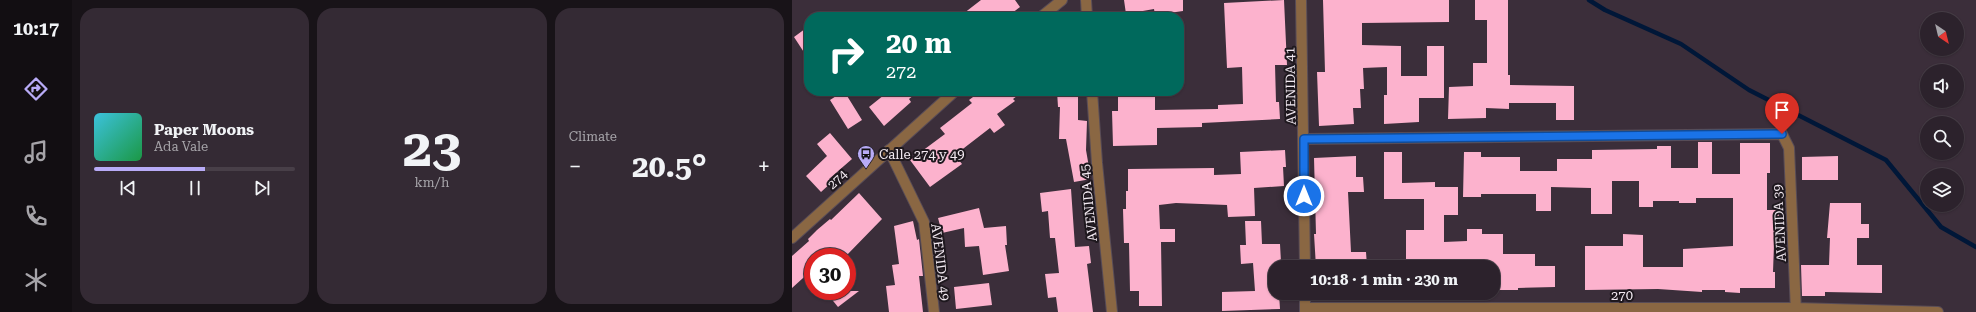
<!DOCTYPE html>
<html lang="en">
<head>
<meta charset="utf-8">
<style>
  body { margin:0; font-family:"Roboto Serif",serif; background:#342a34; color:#f1f3f6; height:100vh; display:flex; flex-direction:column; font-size:15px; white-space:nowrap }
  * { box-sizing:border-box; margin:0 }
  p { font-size:13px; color:#a6a4a9 }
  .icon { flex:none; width:22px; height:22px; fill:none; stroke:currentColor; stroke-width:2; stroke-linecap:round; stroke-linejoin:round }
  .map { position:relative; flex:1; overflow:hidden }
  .side { display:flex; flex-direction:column; gap:8px; padding:8px; background:#181318; width:720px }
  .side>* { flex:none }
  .guide { position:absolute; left:12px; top:12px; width:380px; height:84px; border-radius:16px; box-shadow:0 1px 3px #0004,0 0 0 1px #483f48; background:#00695c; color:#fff; overflow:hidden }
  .needle { width:26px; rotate:145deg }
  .controls { position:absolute; left:1128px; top:12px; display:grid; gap:8px }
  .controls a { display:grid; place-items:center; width:44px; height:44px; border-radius:50%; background:#2c222c; box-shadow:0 1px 3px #0004,0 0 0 1px #483f48; font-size:20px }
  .speed { position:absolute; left:12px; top:248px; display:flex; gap:8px; font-size:20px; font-weight:700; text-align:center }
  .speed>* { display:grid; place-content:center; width:52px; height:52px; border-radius:50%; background:#2c222c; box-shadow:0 1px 3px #0004,0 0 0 1px #483f48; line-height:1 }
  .speed .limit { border:6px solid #d22; background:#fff; color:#111 }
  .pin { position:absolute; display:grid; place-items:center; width:34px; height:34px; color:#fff; margin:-41px -17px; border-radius:50% 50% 50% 0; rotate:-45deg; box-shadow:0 0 4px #0007 }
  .pin .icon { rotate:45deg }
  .me { position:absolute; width:44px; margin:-22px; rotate:0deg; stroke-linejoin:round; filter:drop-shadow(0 0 3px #0008) }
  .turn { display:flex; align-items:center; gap:14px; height:84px; padding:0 16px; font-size:18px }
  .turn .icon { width:52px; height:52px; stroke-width:2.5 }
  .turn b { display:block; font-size:28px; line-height:34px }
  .big { font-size:30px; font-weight:700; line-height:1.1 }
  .side .card { flex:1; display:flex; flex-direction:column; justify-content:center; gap:6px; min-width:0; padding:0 14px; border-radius:16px; background:#342a34 }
  .side .dial { align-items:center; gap:0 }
  .dial b { font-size:52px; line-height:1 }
  .song { display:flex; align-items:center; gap:12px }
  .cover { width:48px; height:48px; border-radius:6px; background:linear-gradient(135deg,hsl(190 70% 55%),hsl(140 70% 35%)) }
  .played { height:4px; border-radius:2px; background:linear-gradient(90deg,#b8abf7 55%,#483f48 55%) }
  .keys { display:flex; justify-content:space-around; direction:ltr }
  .heat { display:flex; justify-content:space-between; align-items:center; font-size:22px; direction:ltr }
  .side .tiles { flex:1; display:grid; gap:8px; grid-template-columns:repeat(3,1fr) }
  .trip { position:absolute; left:476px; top:260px; width:232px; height:40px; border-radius:16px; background:#2c222c; box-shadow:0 1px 3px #0004,0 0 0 1px #483f48; font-weight:700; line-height:40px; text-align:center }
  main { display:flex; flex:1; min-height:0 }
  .menu { display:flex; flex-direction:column; width:72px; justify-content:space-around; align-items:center; background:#120e12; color:#a6a4a9 }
  .menu .icon { width:28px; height:28px }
  .menu .on { color:#b8abf7 }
  .menu b { font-size:18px; color:#f1f3f6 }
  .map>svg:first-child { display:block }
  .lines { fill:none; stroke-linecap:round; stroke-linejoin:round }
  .stream { stroke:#001738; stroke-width:4.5 }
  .building { fill:#fcb2cd }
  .minor-casing { stroke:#584c57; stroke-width:12 }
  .tertiary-casing { stroke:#584c57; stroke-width:12 }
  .minor { stroke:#8a6743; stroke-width:10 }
  .tertiary { stroke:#8a6743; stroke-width:10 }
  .route-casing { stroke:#114b97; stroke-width:10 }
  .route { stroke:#1a73e8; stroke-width:7 }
  .labels { text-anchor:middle; stroke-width:4; stroke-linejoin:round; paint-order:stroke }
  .street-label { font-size:13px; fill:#f3eaf2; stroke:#1e181e }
  .poi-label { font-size:13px; fill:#f3eaf2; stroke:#1e181e; text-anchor:start }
</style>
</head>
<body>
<main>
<nav class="menu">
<b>10:17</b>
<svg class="icon on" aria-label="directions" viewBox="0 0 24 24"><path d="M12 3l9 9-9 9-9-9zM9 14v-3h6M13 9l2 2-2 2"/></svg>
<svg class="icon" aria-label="music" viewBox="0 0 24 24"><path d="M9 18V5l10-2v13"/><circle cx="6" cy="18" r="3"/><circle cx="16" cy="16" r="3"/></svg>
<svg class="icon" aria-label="phone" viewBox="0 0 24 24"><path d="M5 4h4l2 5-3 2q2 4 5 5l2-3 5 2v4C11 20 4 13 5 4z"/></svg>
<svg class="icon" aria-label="climate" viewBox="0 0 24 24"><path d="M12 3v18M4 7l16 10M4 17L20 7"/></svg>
</nav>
<section class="side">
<div class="tiles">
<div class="card">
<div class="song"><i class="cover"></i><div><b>Paper Moons</b><p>Ada Vale</p></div></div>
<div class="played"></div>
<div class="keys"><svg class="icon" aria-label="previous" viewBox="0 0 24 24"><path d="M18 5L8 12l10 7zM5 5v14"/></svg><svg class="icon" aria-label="pause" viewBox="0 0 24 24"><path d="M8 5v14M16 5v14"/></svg><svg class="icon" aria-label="next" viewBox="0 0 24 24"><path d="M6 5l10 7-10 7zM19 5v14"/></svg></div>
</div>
<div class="card dial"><b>23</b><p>km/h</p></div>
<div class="card"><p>Climate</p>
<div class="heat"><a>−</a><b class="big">20.5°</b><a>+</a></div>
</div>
</div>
</section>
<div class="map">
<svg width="1184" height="312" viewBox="0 0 1184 312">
  <rect width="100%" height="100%" fill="#3b2e3a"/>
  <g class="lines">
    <!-- stream -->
    <path class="stream" d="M 797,0 L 813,10 L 889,44 L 957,90 L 1094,160 L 1149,227 L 1184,247"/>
  </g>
  <!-- building -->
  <path class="building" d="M 189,0 L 223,0 L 228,7 L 215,17 L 167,17 Z
    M 332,0 L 391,0 L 391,11 L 363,15 L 362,9 L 334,14 Z
    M 492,0 L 495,65 L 483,65 L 484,102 L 487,102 L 488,119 L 410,123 L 410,127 L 365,128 L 365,145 L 321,146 L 320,111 L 326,111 L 326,93 L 363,92 L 363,110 L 426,109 L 426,105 L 451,104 L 450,67 L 435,68 L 432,3 Z
    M 531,0 L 657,0 L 657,22 L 570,23 L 570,45 L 609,46 L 609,76 L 635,76 L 635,46 L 652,46 L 652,98 L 627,98 L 627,122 L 592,124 L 592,95 L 595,95 L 595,67 L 571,68 L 572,89 L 568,89 L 569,108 L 561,108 L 562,124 L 527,126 L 525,72 L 533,72 Z
    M 683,0 L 716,0 L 716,75 L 718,75 L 718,85 L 782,86 L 782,120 L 764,120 L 764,103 L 717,103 L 717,109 L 694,108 L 694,118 L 656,119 L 657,87 L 681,86 L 681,63 L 695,63 L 695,20 L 683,20 Z
    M 17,26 L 17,60 L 2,37 Z
    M 52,91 L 70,120 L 56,129 L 38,100 Z
    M 97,91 L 127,91 L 117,99 L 119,102 L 92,126 L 77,107 Z
    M 189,91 L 232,91 L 221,99 L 223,101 L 205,114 L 213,125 L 202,133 L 198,128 L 163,155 L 170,164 L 138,187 L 118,160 L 153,134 L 148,128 L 180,103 L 177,100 Z
    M 265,91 L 286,91 L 286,120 L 295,121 L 294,150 L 299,179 L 282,182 L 274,139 L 267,139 L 268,107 L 266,107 Z
    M 38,133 L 60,159 L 37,179 L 40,182 L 29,192 L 14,176 L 35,156 L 25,144 Z
    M 906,142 L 920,142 L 920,174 L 948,174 L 948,143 L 978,143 L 978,173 L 975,173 L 975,210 L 987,210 L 987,244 L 982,244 L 981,272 L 983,272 L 983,288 L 948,288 L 948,293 L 933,292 L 933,290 L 910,290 L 910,292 L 866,289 L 793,290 L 793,246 L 831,246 L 831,234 L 851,235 L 851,267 L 891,267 L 891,249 L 941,246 L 941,198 L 904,198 L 904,203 L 887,203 L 887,201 L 861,201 L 861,207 L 847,207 L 847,181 L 820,181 L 820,214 L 799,214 L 799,188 L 759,187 L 759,211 L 744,211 L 744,194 L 689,194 L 689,197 L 671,197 L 672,152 L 689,152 L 689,157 L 728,157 L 728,171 L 765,171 L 765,159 L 800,159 L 800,150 L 865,149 L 865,146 L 879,146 L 879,168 L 906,168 Z
    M 493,150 L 494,167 L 491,167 L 492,186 L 462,188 L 463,216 L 436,217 L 435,205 L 384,203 L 367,205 L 368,229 L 383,229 L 383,242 L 369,242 L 370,306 L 347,306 L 347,291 L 338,291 L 337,243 L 332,243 L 331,209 L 334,209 L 334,191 L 336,191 L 336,169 L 422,168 L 422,175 L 449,174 L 448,152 Z
    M 592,152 L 610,152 L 610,183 L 643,182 L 643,187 L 666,187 L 666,215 L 652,215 L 652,242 L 675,241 L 675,229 L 690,229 L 690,234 L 711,234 L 711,254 L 743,254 L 743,266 L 763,266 L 763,287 L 726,288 L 726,290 L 701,290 L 701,267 L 614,267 L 614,230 L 632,230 L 632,199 L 592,199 Z
    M 564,156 L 564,177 L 571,177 L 572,192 L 556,192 L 559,252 L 574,252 L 575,266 L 524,267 L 522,234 L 524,234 L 522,158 Z
    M 1046,156 L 1046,180 L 1010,180 L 1010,157 Z
    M 279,189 L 283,247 L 297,246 L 299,263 L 295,264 L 301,312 L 266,312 L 264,297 L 256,298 L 253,274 L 267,273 L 263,238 L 258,238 L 256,211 L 250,212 L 248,193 Z
    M 67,193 L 90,219 L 53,257 L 21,257 L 21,269 L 0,288 L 0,256 L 17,241 L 16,239 L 25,230 L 38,219 L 39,220 Z
    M 1038,203 L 1069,203 L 1069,224 L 1077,224 L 1077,238 L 1065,238 L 1065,265 L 1090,265 L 1090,293 L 1033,292 L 1033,296 L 1010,296 L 1009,265 L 1037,265 L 1038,238 L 1035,238 Z
    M 187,208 L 192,228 L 214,226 L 215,245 L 213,245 L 217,271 L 191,275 L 187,246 L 173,247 L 172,228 L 150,233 L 146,218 Z
    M 121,221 L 125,240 L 127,239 L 131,276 L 127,276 L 131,312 L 97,312 L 94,286 L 103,285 L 100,265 L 107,264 L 102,226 Z
    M 453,221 L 469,221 L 470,244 L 488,244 L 489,262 L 483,262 L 483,293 L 487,293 L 488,309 L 430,311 L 430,292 L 463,291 L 461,263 L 449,264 L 448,245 L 454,245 Z
    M 197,283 L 200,305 L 164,309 L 162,287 Z
    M 33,291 L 67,291 L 46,307 Z"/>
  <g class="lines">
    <defs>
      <path id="minor" d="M 294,0 L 295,17
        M 509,0 L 513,267
        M 300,91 L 305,163 L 320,312
        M 512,139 L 990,134 L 997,148 L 1004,312
        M 97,150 L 132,222 L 142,312
        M 513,293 L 513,312
        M 513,308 L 1004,308 L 1146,312"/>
      <path id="tertiary" d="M 249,17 L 270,0
        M 0,238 L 163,91"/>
    </defs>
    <!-- minor casing -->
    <use href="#minor" class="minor-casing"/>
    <!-- tertiary casing -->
    <use href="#tertiary" class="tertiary-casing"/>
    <!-- minor -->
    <use href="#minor" class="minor"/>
    <!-- tertiary -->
    <use href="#tertiary" class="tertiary"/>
  </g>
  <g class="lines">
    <defs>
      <path id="route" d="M 512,196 L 512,139 L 990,134"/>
    </defs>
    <!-- route casing -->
    <use href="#route" class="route-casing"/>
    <!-- route -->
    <use href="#route" class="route"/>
  </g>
  <!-- icons -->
  <defs>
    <symbol id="bus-pin" viewBox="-11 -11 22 30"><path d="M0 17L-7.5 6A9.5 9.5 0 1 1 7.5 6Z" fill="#b8abf7" stroke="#1e181e"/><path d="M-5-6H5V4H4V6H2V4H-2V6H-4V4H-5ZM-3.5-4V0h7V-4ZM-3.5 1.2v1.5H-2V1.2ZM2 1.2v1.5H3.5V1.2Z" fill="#111"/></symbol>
  </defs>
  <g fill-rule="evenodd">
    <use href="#bus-pin" x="64" y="144" width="20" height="27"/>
  </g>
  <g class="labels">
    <!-- street labels -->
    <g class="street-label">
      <text transform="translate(498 86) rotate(-91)" y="5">AVENIDA 41</text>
      <text transform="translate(45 179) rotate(-43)" y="5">274</text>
      <text transform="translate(296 203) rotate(-96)" y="5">AVENIDA 45</text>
      <text transform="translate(987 223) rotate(-93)" y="5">AVENIDA 39</text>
      <text transform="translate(149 262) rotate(83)" y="5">AVENIDA 49</text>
      <text x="830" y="300">270</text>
    </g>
    <!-- poi labels -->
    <g class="poi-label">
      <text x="87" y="159">Calle 274 y 49</text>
    </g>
  </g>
</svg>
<div class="controls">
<a><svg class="needle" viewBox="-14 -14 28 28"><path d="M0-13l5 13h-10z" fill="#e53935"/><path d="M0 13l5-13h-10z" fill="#a6a4a9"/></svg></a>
<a><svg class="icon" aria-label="sound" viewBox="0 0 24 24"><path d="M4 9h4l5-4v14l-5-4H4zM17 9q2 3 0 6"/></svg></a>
<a><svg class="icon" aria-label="search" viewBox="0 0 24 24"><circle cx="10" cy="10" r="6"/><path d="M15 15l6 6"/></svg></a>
<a><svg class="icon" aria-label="layers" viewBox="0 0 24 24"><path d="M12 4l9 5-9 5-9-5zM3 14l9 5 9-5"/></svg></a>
</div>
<div class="speed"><div class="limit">30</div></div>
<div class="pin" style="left:990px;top:134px;background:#d93025"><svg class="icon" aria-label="arrive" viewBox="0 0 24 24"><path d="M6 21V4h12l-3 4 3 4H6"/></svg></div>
<svg class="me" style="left:512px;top:196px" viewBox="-20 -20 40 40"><circle r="17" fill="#1a73e8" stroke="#fff" stroke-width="3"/><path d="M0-11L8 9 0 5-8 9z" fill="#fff"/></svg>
<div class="trip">10:18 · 1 min · 230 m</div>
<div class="guide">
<div class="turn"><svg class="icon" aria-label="right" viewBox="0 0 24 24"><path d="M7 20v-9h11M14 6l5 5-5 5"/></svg><div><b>20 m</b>272</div></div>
</div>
</div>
</main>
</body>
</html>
